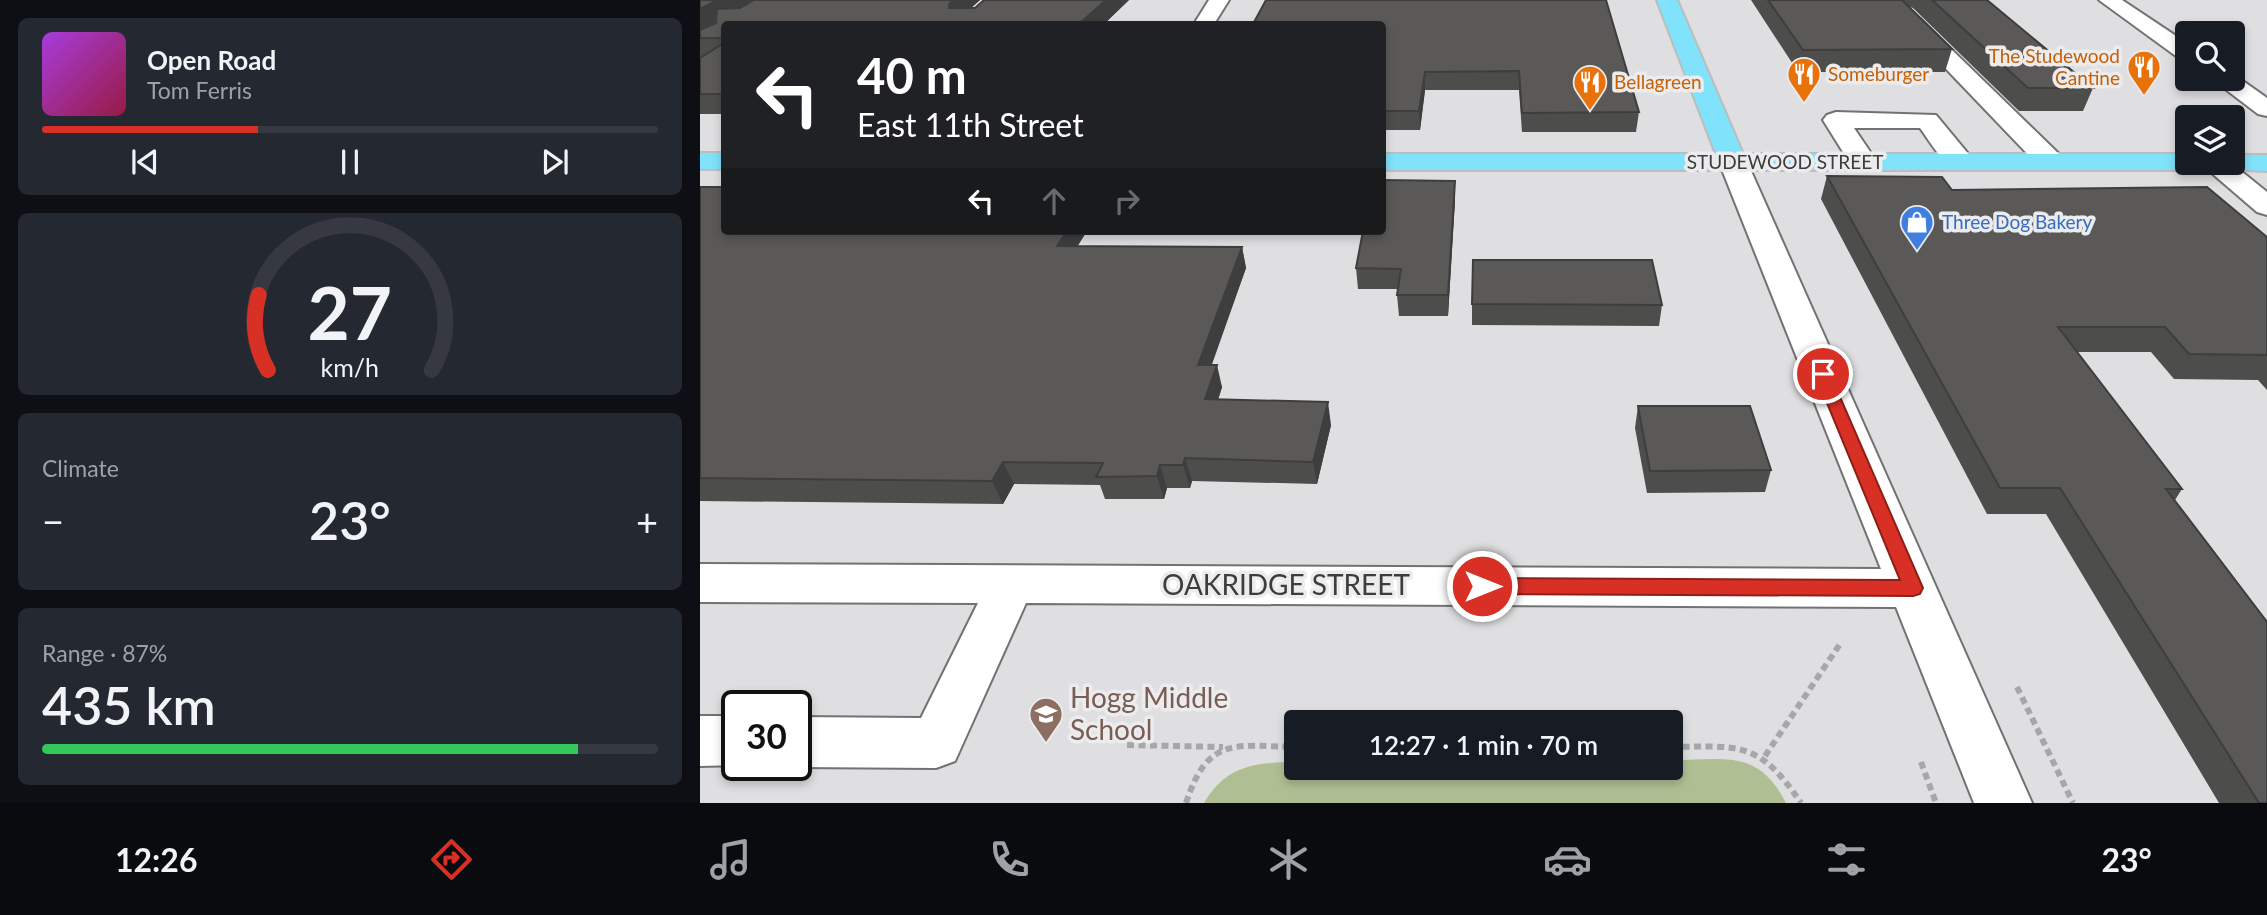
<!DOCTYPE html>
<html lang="en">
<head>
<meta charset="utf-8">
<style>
  body { margin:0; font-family:Lato,sans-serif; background:#242831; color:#f1f3f6; height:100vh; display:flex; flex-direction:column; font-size:26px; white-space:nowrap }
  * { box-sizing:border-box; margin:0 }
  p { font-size:23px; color:#9ea1a6 }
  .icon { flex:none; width:38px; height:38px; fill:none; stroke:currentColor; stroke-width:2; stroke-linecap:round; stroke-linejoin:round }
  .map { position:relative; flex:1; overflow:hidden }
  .sheet { display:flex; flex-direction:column; gap:18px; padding:18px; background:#0d0f14; width:700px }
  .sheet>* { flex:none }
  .banner { position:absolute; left:21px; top:21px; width:665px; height:214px; border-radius:7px; box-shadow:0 4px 10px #0003; background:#202124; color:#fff; overflow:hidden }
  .controls { position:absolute; left:1475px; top:21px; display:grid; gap:14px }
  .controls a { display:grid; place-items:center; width:70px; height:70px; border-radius:7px; background:#171b24; box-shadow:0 4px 10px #0003; font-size:35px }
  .speed { position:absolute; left:21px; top:690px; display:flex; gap:14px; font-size:35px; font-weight:700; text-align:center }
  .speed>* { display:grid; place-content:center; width:91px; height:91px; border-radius:50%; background:#171b24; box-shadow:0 4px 10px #0003; line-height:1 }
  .speed .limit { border:4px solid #111; border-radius:10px; background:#fff; color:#111 }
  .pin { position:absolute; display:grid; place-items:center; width:60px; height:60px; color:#fff; margin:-30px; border:4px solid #fff; border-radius:50%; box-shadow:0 2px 7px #0007 }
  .me { position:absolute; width:77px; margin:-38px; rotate:90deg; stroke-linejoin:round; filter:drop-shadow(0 0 5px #0008) }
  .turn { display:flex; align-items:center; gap:24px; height:147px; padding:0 21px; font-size:32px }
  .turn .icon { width:91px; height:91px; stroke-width:2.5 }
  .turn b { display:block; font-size:49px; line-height:60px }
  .lanes { display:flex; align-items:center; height:66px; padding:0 21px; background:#0003; justify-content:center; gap:35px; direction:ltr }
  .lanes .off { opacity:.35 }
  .big { font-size:52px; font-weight:600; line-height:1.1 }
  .sheet .card { flex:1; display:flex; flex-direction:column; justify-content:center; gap:10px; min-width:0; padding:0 24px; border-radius:10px; background:#242831 }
  .sheet .dial { align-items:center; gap:0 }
  .dial svg { height:182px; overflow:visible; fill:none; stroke:#363941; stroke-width:7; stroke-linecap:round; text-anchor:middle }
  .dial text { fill:#f1f3f6; stroke:none }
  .song { display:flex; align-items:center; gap:21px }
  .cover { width:84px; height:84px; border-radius:10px; background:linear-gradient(135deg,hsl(280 70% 55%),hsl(340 70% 35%)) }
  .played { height:7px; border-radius:4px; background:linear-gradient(90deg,#d93025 35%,#363941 35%) }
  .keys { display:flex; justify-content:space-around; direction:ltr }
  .heat { display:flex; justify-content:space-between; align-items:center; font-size:38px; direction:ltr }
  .charge { height:10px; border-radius:5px; background:linear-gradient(90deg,#34c759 87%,#363941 0) }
  .trip { position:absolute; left:584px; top:710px; width:399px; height:70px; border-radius:7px; background:#171b24; box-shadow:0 4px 10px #0003; font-weight:600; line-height:70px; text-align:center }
  .tabs { display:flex; height:112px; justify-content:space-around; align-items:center; background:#090b0e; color:#9ea1a6 }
  .tabs .icon { width:49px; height:49px }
  .tabs .active { color:#d93025 }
  .tabs b { font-size:32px; color:#f1f3f6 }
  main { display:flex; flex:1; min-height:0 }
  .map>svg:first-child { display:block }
  .green { fill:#b0bf93 }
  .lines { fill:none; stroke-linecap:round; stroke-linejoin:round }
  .minor-casing { stroke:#727273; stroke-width:4 }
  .major-casing { stroke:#bdbdbd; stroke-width:4 }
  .path { stroke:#a6a7a8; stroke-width:6; stroke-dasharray:7 4.5; stroke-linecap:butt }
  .minor { fill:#fff; fill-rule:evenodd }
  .major { fill:#81e2fb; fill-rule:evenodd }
  .wall { fill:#4d4d4c }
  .shaded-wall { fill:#3f3e3e }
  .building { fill:#5a5958; stroke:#3f3e3e; stroke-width:2 }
  .route { fill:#d93025; stroke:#8d1f18; stroke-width:2 }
  .labels { text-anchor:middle; stroke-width:7; stroke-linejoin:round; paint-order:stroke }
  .far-food-label { font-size:19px; fill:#c56008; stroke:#ececee; text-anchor:start }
  .far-street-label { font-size:19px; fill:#3c3d3d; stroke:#ececee }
  .far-shop-label { font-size:19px; fill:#366cbe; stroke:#ececee; text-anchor:start }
  .near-street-label { font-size:28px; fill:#3c3d3d; stroke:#ececee }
  .near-education-label { font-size:28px; fill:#785e54; stroke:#ececee; text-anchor:start }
</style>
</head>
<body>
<main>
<section class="sheet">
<div class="card">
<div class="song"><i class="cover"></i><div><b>Open Road</b><p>Tom Ferris</p></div></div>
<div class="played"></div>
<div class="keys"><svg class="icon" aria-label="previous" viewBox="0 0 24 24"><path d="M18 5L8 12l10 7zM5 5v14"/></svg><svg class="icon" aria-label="pause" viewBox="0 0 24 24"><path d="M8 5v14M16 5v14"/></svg><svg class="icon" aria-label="next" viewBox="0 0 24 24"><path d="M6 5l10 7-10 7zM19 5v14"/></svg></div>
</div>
<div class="card dial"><svg viewBox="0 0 100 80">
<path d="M14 69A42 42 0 1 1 86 69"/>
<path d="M14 69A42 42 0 0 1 10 36" stroke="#d93025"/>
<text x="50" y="56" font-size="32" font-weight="700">27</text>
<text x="50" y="72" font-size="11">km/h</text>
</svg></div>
<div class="card"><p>Climate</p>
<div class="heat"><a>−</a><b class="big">23°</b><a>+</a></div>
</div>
<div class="card"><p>Range · 87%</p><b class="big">435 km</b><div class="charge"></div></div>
</section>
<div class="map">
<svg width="1567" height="803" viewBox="0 0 1567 803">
  <rect width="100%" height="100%" fill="#dfdfe1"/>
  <!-- green -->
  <path class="green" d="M 971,760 C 1025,760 1058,748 1086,803 L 504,803 C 526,765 557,762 597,762 L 597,768 L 971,768 Z"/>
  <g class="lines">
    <defs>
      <path id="minor" d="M 509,0 L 529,0 L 514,24 L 494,24 Z
        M 1399,0 L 1422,0 L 1488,44 L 1488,61 L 1480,59 Z
        M 1213,17 L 1220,19 L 1361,156 L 1365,162 L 1361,168 L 1351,170 L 1341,168 L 1206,27 L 1203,23 L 1206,19 Z
        M 1533,74 L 1567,98 L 1567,116 L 1558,114 L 1512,79 L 1533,79 Z
        M 1136,112 L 1236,115 L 1275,162 L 1271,168 C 1246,174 1233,145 1220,128 L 1154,128 L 1177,162 L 1173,168 L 1163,170 L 1153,168 L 1123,120 L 1127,115 Z
        M 1033,154 L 1043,156 L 1047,162 L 1332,803 L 1274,803 L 1196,607 L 326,603 L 255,761 L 236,768 L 96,767 L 90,765 L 96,765 L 96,717 L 221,718 L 278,603 L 0,602 L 0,564 L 1181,569 L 1019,162 L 1023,156 Z
        M 1500,163 L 1531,163 L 1567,192 L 1567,215 L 1557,212 Z
        M 0,716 L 37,716 L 37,765 L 41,765 L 0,766 Z"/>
      <path id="major" d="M 957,0 L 977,0 L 1043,154 L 1488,154 L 1488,163 L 1501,163 L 1498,168 L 1488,170 L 682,170 L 682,154 L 1016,154 Z
        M 0,153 L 24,153 L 24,169 L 0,169 Z
        M 1533,155 L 1567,155 L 1567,171 L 1523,169 L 1519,163 L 1533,163 Z"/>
    </defs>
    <!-- minor casing -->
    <use href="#minor" class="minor-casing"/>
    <!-- major casing -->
    <use href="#major" class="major-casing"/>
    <!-- path -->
    <path class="path" d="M 1317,687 L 1373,803
      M 427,745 L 523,747
      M 971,747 C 1041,746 1059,741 1101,803
      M 1065,756 L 1140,644
      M 1221,762 L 1236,803
      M 486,803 C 508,735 536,746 597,747"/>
    <!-- minor -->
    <use href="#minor" class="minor"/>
    <!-- major -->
    <use href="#major" class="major"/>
  </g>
  <!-- wall -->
  <path class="wall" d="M 0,0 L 280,0 L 271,8 L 429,0 L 404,24 L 24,24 L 24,114 L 0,114 L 0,58 L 2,57 L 0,57 Z
    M 906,0 L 939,112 L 936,132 L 822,132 L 819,90 L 725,90 L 720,130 L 682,130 L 682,24 Z
    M 1051,0 L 1287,0 L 1393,88 L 1383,111 L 1319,111 L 1213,8 L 1210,7 L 1252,49 L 1245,72 L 1098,72 Z
    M 1127,176 L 1567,237 L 1567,390 L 1558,380 L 1474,379 L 1451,352 L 1377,352 L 1482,489 L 1475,500 L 1567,803 L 1519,803 L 1346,514 L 1287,514 L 1121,199 Z
    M 755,181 L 755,200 L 748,316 L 699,316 L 697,295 L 698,289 L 658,289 L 656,268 Z
    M 0,187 L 24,231 L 387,231 L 377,247 L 542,247 L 546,268 L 511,365 L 522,387 L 518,400 L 631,425 L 617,484 L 492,481 L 490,488 L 467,488 L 464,499 L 405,499 L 400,485 L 314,484 L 303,504 L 0,501 Z
    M 772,304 L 962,305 L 959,326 L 772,325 Z
    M 938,406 L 1071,470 L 1065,492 L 947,493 L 935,428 Z"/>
  <!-- shaded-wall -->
  <path class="shaded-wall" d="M 17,0 L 56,0 L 0,33 L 0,9 Z
    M 254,0 L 280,0 L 255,22 L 249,8 L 249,4 Z
    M 406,0 L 429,0 L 404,24 L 379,24 Z
    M 725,72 L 725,90 L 720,130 L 719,111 Z
    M 755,181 L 755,200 L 748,316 L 748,295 Z
    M 367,231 L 387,231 L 364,267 L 357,246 Z
    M 542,247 L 546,268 L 504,387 L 498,365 Z
    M 517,365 L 522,387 L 511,422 L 505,399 Z
    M 628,402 L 631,425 L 617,484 L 613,462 Z
    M 485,458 L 492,481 L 490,488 L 483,465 Z
    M 303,462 L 314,484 L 303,504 L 292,481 Z
    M 460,465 L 467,488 L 464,499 L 457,476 Z"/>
  <!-- building -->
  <path class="building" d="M 0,0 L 17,0 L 0,9 Z
    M 54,0 L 254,0 L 249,4 L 249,8 L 275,8 L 284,0 L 406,0 L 379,24 L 24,24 L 24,38 L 0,38 L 0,30 L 16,23 L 17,9 L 40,8 Z
    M 566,0 L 906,0 L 939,112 L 822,113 L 819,71 L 725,72 L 719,111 L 682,111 L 682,24 L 553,24 Z
    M 1068,0 L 1202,0 L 1252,49 L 1103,50 Z
    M 1232,0 L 1287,0 L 1393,88 L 1328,88 Z
    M 24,43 L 24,94 L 0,94 L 0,58 Z
    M 1127,176 L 1242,177 L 1252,190 L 1507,187 L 1567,237 L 1567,355 L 1489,354 L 1465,327 L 1358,327 L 1482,489 L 1466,489 L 1567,622 L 1567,803 L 1559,803 L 1360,488 L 1300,488 Z
    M 682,180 L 755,181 L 748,295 L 697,295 L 701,269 L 656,268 L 663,231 L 682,231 Z
    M 0,187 L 24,187 L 24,231 L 367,231 L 357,246 L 542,247 L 498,365 L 517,365 L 505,399 L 628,402 L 613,462 L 485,458 L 483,465 L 460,465 L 457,476 L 396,477 L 403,463 L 303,462 L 292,481 L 0,478 Z
    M 773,260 L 952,260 L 962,305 L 772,304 Z
    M 938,406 L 1050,406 L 1071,470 L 950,471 Z"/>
  <!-- route -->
  <path class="route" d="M 1123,369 L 1130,374 L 1223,588 L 1220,594 L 1213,596 L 782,594 L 775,592 L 772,586 L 775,581 L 782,578 L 1200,580 L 1115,374 Z"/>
  <!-- icons -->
  <defs>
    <symbol id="restaurant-pin" viewBox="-11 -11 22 30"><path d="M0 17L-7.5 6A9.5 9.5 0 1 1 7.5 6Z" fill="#e8710a" stroke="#ececee"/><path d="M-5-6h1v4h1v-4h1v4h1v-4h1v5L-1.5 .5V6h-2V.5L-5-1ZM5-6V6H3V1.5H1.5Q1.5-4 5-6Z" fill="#fff"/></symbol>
    <symbol id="shop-pin" viewBox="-11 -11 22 30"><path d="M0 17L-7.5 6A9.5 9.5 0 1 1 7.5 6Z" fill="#3f7fe0" stroke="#ececee"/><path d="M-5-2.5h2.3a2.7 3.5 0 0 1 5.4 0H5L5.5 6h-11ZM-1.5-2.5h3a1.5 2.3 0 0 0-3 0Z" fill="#fff"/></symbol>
    <symbol id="school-pin" viewBox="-11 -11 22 30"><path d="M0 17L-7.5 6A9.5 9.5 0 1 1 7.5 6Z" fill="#8d6e63" stroke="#ececee"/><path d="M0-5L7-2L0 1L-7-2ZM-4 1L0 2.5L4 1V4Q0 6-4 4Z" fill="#fff"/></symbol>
  </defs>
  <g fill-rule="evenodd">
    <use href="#restaurant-pin" x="1425" y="48" width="38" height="52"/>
    <use href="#restaurant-pin" x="1085" y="55" width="38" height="52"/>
    <use href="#restaurant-pin" x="871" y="63" width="38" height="52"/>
    <use href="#shop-pin" x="1198" y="203" width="38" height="52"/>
    <use href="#school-pin" x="327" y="695" width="38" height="52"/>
  </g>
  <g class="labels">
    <!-- far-food labels -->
    <g class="far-food-label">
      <text x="1420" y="63" text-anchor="end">The Studewood<tspan x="1420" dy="22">Cantine</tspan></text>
      <text x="1128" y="81">Someburger</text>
      <text x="914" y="89">Bellagreen</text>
    </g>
    <!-- far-street labels -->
    <g class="far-street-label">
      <text x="1085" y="169">STUDEWOOD STREET</text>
    </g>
    <!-- far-shop labels -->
    <g class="far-shop-label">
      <text x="1242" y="229">Three Dog Bakery</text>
    </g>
    <!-- near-street labels -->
    <g class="near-street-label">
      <text x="586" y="595">OAKRIDGE STREET</text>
    </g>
    <!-- near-education labels -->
    <g class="near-education-label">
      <text x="370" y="708">Hogg Middle<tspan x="370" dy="32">School</tspan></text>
    </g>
  </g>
</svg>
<div class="controls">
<a><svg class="icon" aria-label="search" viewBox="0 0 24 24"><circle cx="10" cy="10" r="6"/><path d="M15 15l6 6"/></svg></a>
<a><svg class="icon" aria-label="layers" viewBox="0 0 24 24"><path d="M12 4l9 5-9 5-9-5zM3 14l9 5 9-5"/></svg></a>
</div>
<div class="speed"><div class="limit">30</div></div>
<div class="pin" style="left:1123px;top:374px;background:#d93025"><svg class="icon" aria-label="arrive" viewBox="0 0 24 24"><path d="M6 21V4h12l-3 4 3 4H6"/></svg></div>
<svg class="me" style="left:782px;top:586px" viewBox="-20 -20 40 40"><circle r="17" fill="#d93025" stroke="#fff" stroke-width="3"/><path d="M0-11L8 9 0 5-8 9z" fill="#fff"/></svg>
<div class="trip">12:27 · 1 min · 70 m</div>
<div class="banner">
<div class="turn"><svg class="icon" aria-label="left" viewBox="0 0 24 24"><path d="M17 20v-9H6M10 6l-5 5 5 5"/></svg><div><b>40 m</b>East 11th Street</div></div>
<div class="lanes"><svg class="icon" aria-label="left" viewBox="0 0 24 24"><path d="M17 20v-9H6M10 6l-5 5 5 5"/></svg><svg class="icon off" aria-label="ahead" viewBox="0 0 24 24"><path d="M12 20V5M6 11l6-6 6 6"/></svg><svg class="icon off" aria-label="right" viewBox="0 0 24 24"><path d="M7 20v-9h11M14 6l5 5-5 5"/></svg></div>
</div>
</div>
</main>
<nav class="tabs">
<b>12:26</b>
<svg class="icon active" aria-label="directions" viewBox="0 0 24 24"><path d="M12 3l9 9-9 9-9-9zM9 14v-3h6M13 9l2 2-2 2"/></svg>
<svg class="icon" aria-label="music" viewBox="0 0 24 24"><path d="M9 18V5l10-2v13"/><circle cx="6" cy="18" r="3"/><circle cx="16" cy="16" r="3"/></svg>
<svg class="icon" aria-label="phone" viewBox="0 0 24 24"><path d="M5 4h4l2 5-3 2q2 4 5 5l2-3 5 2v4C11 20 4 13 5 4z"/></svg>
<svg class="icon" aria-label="climate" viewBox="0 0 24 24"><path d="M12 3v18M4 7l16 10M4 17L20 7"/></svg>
<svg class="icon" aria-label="car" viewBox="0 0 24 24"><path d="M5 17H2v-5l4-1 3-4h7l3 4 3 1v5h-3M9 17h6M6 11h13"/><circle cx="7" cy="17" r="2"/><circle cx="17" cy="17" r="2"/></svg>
<svg class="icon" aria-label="filters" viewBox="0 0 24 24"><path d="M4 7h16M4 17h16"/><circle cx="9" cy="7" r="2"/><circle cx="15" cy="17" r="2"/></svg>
<b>23°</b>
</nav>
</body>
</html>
